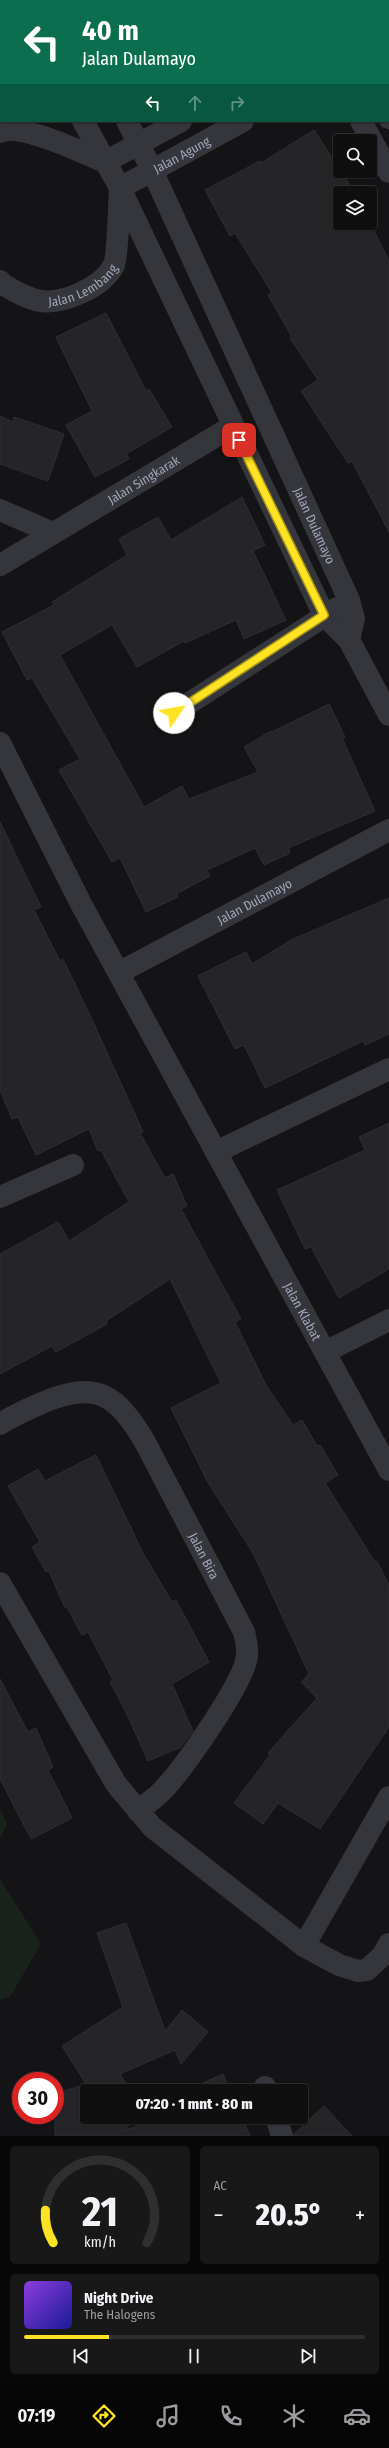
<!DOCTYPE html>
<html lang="id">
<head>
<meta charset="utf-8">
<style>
  body { margin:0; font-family:"Fira Sans Condensed",sans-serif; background:#181819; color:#f1f3f6; height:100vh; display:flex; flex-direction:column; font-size:15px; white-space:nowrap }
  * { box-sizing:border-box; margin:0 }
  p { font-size:13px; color:#9b9c9f }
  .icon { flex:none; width:22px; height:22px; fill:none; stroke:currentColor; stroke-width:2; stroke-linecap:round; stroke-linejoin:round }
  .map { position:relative; height:2136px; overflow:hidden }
  .side { display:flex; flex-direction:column; gap:10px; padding:10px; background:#080809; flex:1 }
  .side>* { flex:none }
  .banner { position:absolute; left:0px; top:0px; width:389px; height:122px; box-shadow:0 1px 3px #0004,0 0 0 1px #2f2f30; background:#0b6e4f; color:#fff; overflow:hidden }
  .fabs { position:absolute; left:333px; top:134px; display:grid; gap:8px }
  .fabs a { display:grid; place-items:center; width:44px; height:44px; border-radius:4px; background:#0f0f10; box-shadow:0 1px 3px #0004,0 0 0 1px #2f2f30; font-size:20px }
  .speed { position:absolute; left:12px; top:2072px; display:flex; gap:8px; font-size:20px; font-weight:700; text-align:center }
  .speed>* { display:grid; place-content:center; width:52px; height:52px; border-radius:50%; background:#0f0f10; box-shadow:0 1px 3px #0004,0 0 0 1px #2f2f30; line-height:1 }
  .speed .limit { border:6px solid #d22; background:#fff; color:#111 }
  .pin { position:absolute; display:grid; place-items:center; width:34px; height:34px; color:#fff; margin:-17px; border-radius:8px; box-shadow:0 2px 6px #0006 }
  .me { position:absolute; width:44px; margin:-22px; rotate:57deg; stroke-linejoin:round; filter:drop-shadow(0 0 3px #0008) }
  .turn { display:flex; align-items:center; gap:14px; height:84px; padding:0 16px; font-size:18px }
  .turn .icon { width:52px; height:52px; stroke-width:2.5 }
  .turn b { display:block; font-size:28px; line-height:34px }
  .lanes { display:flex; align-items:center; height:38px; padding:0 16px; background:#0003; justify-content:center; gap:20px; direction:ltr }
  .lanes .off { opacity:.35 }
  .big { font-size:30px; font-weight:800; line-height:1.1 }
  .side .tile { flex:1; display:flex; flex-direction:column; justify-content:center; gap:6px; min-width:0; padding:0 14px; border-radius:6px; background:#181819 }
  .side .dial { align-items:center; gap:0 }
  .dial svg { height:104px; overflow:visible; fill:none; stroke:#2f2f30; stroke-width:7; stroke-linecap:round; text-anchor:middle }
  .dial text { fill:#f1f3f6; stroke:none }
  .song { display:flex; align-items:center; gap:12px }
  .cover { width:48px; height:48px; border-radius:6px; background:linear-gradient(135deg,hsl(270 70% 55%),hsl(240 70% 35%)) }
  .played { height:4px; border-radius:2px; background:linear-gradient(90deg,#ffe323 25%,#2f2f30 25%) }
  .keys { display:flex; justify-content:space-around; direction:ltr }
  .heat { display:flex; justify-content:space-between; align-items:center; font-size:22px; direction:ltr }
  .side .tiles { flex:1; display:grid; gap:10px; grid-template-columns:1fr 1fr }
  .tile:last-child { grid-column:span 2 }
  .trip { position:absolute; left:80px; top:2084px; width:228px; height:40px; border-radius:4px; background:#0f0f10; box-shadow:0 1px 3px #0004,0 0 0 1px #2f2f30; font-weight:800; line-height:40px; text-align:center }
  .dock { display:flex; height:64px; justify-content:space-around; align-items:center; background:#060606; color:#9b9c9f }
  .dock .icon { width:28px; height:28px }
  .dock .active { color:#ffe323 }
  .dock b { font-size:18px; color:#f1f3f6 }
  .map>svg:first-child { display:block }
  .green { fill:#1a221c }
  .building { fill:#252427; stroke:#2f2e32 }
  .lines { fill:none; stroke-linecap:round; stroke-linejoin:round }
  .street { stroke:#35353c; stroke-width:22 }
  .route-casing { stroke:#a69417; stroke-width:10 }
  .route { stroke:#ffe323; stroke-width:7 }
  .labels { text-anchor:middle; stroke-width:4; stroke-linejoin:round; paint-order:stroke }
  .street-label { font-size:13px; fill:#a4a6b8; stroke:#100f11 }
</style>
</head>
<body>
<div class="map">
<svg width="389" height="2136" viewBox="0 0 389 2136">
  <rect width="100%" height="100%" fill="#141416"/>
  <!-- green -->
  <path class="green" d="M 0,1809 L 7,1824 L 0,1838 Z
    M 0,1879 L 41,1944 L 10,1997 L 0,2000 Z"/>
  <!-- building -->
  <path class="building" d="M 314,130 L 355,193 L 340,193 L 340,223 L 370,223 L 389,261 L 389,532 L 352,461 L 348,463 L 301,391 L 318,380 L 290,338 L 292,337 L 268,295 L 272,293 L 235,233 L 230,236 L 205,190 L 260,161 L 261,163 Z
    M 106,313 L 146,391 L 149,389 L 172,427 L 126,454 L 129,459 L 95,477 L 66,425 L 92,411 L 56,337 Z
    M 0,416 L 13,422 L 14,417 L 64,434 L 48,481 L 0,464 Z
    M 242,497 L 265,545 L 253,551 L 286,620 L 244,639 L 236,620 L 185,643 L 184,641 L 137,667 L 112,625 L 60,655 L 144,807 L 182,786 L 189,799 L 258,772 L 244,747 L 271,731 L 272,732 L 329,704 L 345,737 L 342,738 L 375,811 L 288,848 L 290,853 L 264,865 L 255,848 L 207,870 L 210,876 L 176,894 L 178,897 L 146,912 L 120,858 L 112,862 L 59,770 L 80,759 L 32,678 L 27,680 L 2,632 L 54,605 L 52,602 L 127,555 L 119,539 L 158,517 L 171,540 Z
    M 0,822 L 41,907 L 34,910 L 60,961 L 63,959 L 94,1024 L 143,1132 L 140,1133 L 165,1178 L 173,1174 L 187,1206 L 181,1209 L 241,1319 L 235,1322 L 266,1385 L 293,1425 L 302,1420 L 317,1446 L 320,1445 L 338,1475 L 325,1483 L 375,1562 L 377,1561 L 389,1585 L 389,1727 L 320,1829 L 278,1803 L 263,1824 L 234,1803 L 270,1755 L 268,1753 L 317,1698 L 301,1682 L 309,1674 L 253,1553 L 207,1481 L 171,1408 L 221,1383 L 170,1279 L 106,1321 L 107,1324 L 56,1352 L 52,1346 L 0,1374 L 0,1254 L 58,1222 L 69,1241 L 129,1202 L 101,1150 L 98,1151 L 89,1129 L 36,1155 L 18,1117 L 12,1119 L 0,1090 Z
    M 389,898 L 389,1034 L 365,1045 L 363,1041 L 265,1088 L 244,1045 L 235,1049 L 198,976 L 246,952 L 252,964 L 293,939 Z
    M 389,1123 L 389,1269 L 339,1298 L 311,1247 L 305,1249 L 277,1190 L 365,1150 L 359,1137 Z
    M 96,1455 L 143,1553 L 172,1602 L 176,1600 L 209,1662 L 172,1684 L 193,1731 L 181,1747 L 148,1761 L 125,1710 L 110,1682 L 113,1680 L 88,1632 L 82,1635 L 67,1607 L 65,1608 L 49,1571 L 46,1572 L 32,1547 L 40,1542 L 8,1486 L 38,1469 L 45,1481 Z
    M 0,1679 L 28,1732 L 36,1728 L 53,1767 L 48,1770 L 72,1818 L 31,1839 L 0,1779 Z
    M 126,1923 L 165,2031 L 182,2010 L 208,2032 L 181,2064 L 175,2050 L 120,2074 L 131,2091 L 87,2091 L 87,2117 L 136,2117 L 124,2131 L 158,2117 L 242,2117 L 250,2136 L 55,2136 L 55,2094 L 86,2084 L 62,2046 L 123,2007 L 97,1933 Z
    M 223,2074 L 230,2091 L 193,2091 L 192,2088 Z
    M 324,2106 L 352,2136 L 294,2136 L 294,2134 Z"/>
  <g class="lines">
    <!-- street -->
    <g class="street">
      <path d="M 20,0 L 21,1"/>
      <path d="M 56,0 L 56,1"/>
      <path d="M 298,0 L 299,1"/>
      <path d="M 332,0 L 332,1"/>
      <path d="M 388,6 L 389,6"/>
      <path d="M 388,39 L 389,38"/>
      <path d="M 388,116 L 389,118"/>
      <path d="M 83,121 L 120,188 L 324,615 L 349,640 L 389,715"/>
      <path id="s1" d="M 127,121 L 152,170 L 349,600 L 354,619 L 349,640"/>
      <path d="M 361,121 L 389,172"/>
      <path d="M 0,132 C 20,122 83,153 105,162"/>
      <path d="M 105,162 L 181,121"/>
      <path id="s2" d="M 120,188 L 243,121"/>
      <path id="s3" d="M 0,281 C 6,288 31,300 41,301 C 64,304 103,287 114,265 C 118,255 119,203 120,189"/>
      <path d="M 0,510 L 53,533"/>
      <path id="s4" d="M 0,565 L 233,426"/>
      <path d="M 174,713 L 337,608"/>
      <path id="s5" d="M 0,743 L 80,902 L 389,1470"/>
      <path id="s6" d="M 120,972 L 389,830"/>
      <path d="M 216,1152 L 389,1069"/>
      <path d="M 0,1197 L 73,1165"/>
      <path d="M 325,1352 L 389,1320"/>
      <path id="s7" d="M 0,1424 C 14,1415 28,1409 44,1402 C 97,1380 117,1395 145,1442 L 244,1632 C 246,1640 248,1648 247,1656 C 244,1683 183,1769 163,1790 C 156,1798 146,1804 138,1811"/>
      <path d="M 0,1583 L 116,1784 L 152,1827 L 304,1946 L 339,1965 L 358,1971 L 367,1970 L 382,1956 L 389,1944"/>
      <path d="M 304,1946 L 389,1797"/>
      <path d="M 265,2087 L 267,2091"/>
      <path d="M 276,2117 L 282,2136"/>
    </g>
  </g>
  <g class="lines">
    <defs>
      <path id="route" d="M 174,713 L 324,615 L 239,440"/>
    </defs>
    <!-- route casing -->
    <use href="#route" class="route-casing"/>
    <!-- route -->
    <use href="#route" class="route"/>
  </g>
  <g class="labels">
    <!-- street labels -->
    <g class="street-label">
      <text dy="5" stroke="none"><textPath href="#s2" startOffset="70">Jalan Agung</textPath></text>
      <text dy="5" stroke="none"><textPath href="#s3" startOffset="92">Jalan Lembang</textPath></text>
      <text dy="5" stroke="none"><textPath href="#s4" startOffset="167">Jalan Singkarak</textPath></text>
      <text dy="5" stroke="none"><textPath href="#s1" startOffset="446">Jalan Dulamayo</textPath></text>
      <text dy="5" stroke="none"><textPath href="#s6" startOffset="152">Jalan Dulamayo</textPath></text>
      <text dy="5" stroke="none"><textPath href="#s5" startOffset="644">Jalan Klabat</textPath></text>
      <text dy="5" stroke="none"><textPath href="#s7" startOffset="302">Jalan Bira</textPath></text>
    </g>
  </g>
</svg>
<div class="fabs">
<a><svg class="icon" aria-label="search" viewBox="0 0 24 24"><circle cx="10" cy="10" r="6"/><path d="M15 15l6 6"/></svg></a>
<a><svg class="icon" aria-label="layers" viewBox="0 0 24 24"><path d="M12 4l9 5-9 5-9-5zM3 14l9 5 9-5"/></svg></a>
</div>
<div class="speed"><div class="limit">30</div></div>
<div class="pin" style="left:239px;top:440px;background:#d93025"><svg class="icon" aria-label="arrive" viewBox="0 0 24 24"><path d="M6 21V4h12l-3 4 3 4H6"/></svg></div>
<svg class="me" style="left:174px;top:713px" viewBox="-20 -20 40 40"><circle r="19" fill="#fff"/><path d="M0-13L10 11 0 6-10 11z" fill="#ffe323"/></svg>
<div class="trip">07:20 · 1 mnt · 80 m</div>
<div class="banner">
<div class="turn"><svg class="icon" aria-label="left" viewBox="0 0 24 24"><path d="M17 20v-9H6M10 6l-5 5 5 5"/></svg><div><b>40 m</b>Jalan Dulamayo</div></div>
<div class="lanes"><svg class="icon" aria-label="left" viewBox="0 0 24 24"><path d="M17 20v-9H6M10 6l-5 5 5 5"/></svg><svg class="icon off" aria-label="ahead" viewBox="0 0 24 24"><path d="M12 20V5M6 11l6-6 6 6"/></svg><svg class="icon off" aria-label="right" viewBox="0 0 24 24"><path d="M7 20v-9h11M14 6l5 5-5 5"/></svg></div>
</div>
</div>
<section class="side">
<div class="tiles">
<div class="tile dial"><svg viewBox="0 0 100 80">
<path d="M14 69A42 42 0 1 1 86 69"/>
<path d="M14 69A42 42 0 0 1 8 44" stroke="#ffe323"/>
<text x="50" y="56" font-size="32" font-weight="700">21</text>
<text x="50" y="72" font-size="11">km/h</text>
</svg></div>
<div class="tile"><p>AC</p>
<div class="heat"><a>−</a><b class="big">20.5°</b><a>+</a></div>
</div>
<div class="tile">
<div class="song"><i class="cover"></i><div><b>Night Drive</b><p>The Halogens</p></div></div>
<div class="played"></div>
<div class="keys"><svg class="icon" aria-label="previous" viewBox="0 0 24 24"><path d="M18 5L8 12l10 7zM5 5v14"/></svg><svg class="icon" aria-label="pause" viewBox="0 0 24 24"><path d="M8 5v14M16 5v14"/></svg><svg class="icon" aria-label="next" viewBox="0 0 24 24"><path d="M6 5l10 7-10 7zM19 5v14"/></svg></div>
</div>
</div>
</section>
<nav class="dock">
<b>07:19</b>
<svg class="icon active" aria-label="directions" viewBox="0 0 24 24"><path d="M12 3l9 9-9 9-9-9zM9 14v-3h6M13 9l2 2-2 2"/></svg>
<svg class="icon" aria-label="music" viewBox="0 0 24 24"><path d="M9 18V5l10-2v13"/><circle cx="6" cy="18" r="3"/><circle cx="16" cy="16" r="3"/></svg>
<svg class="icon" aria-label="phone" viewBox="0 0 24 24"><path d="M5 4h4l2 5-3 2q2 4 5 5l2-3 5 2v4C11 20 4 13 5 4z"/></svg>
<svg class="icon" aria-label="climate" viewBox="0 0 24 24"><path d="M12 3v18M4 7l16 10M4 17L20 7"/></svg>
<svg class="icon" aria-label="car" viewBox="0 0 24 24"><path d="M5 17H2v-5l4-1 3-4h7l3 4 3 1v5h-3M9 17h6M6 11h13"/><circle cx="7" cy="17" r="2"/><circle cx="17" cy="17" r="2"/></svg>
</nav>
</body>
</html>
